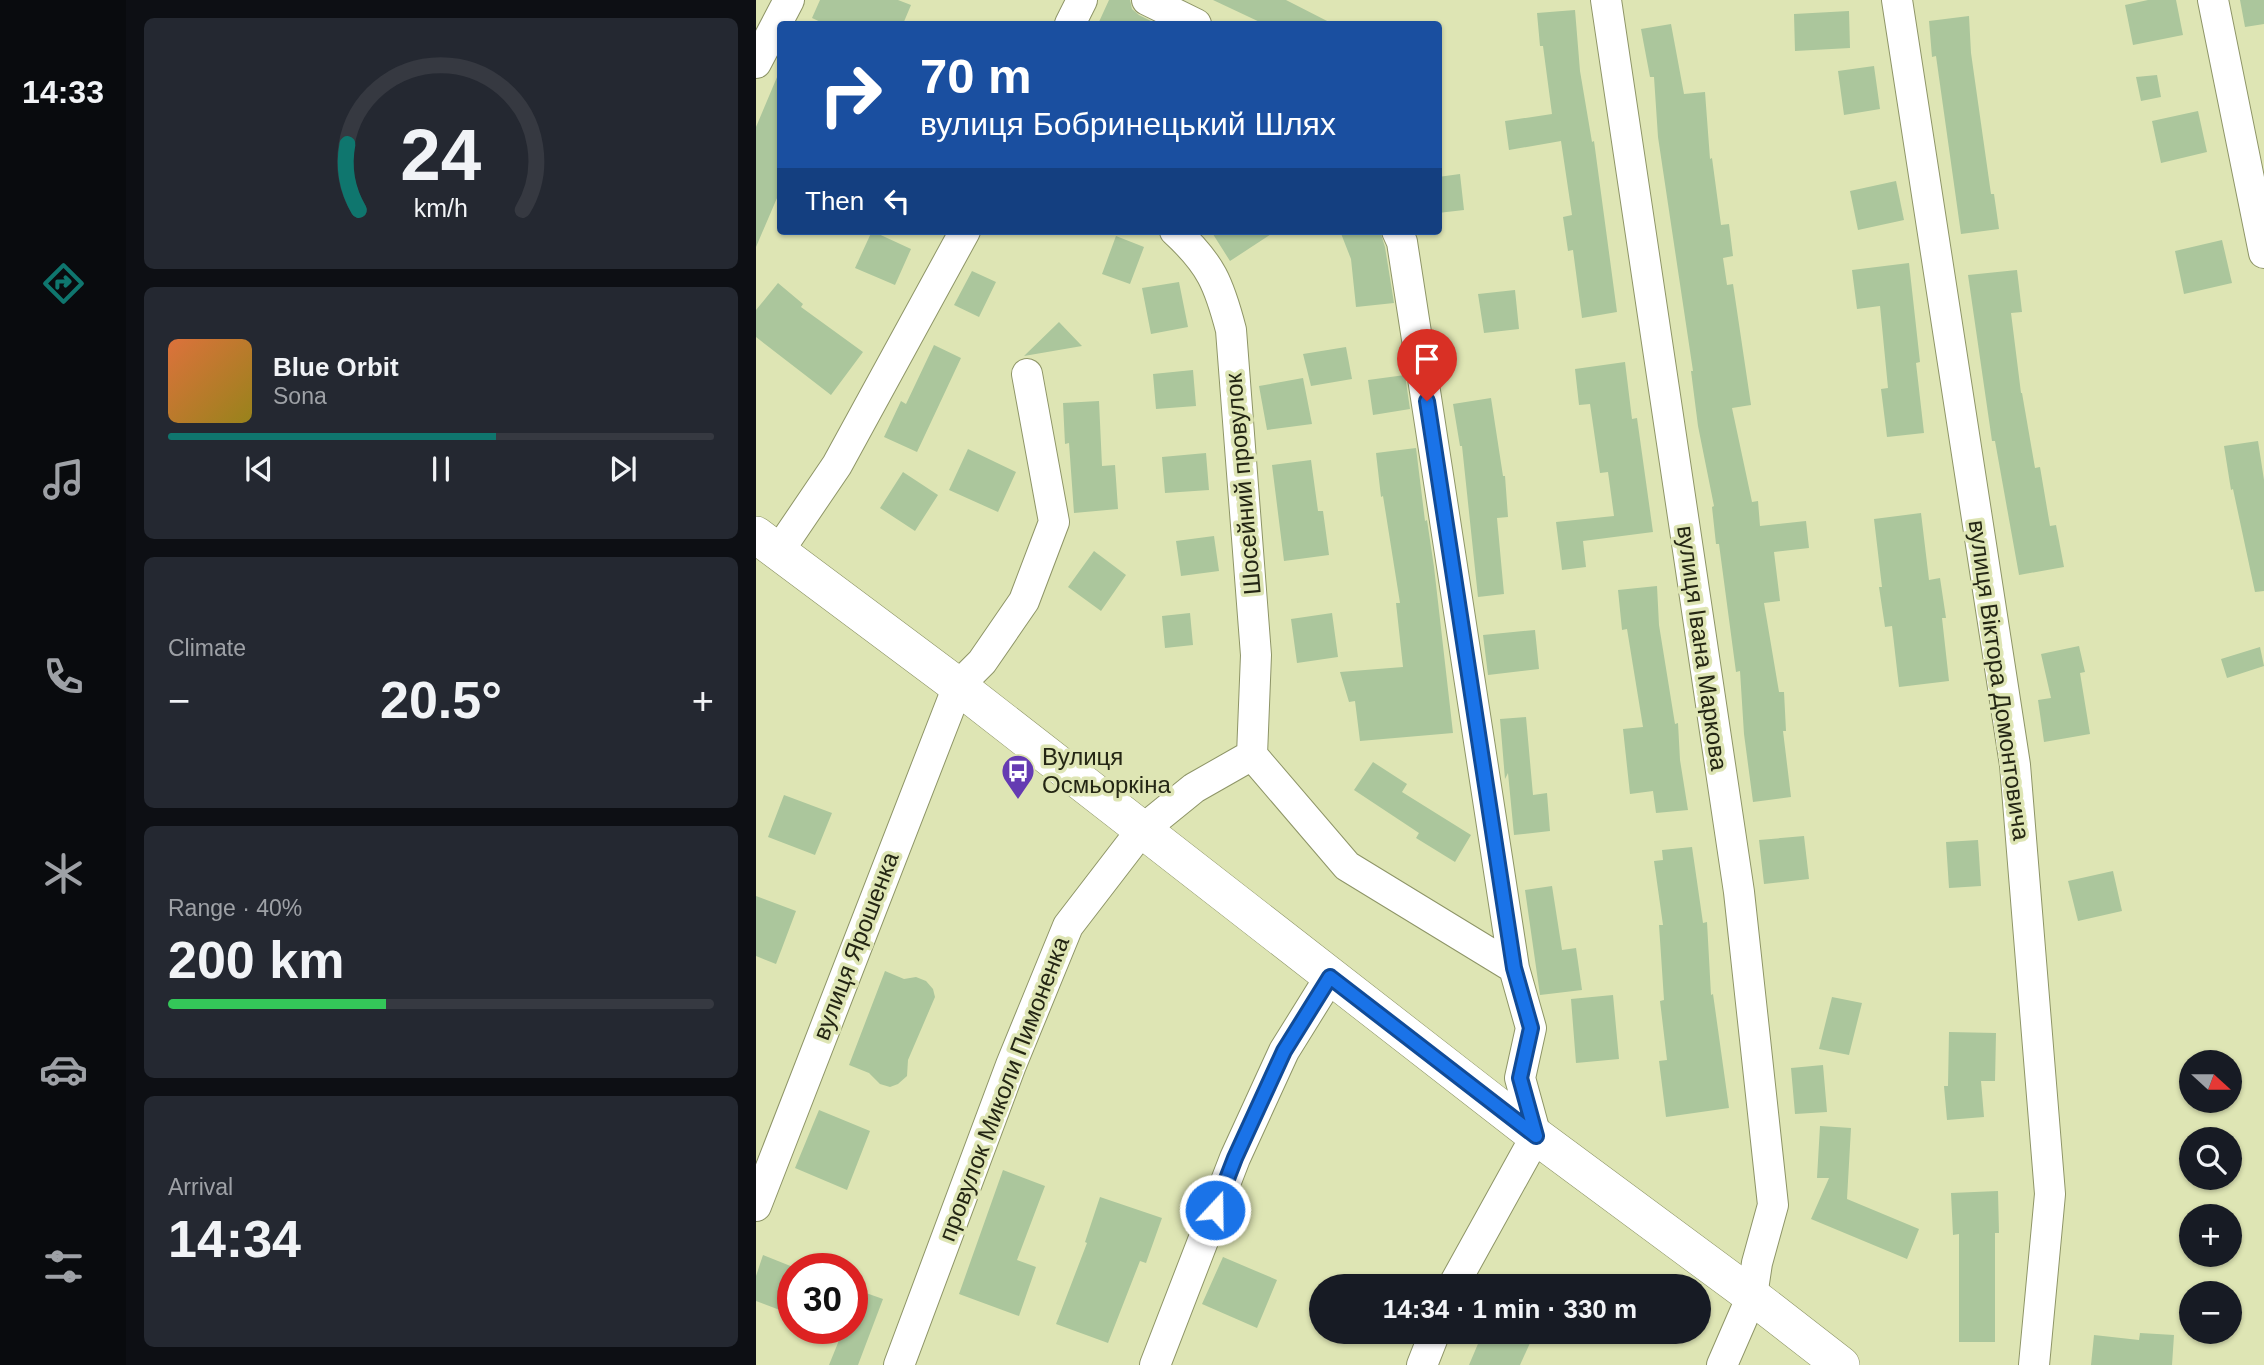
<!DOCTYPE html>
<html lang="en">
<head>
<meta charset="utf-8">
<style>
  body { margin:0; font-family:Helvetica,sans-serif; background:#242831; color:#f1f3f6; height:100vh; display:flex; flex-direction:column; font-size:26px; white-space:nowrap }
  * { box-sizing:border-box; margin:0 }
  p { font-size:23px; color:#9ea1a6 }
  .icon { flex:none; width:38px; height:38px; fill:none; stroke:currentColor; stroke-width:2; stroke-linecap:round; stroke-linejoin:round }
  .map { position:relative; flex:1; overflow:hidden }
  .sheet { display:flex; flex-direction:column; gap:18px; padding:18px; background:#0d0f14; width:630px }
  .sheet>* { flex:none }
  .top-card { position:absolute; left:21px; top:21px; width:665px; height:214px; border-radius:7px; box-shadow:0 2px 5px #0004; background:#1a4fa0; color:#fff; overflow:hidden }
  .needle { width:46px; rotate:111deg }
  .buttons { position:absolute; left:1423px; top:1050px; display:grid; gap:14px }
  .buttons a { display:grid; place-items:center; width:63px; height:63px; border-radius:50%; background:#171b24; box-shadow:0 2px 5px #0004; font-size:35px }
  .speed { position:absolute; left:21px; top:1253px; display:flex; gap:14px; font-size:35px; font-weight:700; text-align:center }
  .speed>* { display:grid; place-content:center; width:91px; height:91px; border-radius:50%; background:#171b24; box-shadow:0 2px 5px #0004; line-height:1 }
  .speed .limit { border:10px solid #d22; background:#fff; color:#111 }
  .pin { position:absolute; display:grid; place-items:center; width:60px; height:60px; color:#fff; margin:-72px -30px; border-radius:50% 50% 50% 0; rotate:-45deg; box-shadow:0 0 7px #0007 }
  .pin .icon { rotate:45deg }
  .me { position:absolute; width:77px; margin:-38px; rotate:21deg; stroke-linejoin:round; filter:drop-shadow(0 0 5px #0008) }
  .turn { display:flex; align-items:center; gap:24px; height:147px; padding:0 28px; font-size:32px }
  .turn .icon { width:91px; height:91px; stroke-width:2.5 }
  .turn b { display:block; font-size:49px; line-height:60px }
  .then { display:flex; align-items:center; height:66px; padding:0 28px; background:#0003; gap:14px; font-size:26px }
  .big { font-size:52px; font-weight:600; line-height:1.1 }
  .sheet .card { flex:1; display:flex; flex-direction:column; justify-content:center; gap:10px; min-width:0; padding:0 24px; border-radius:10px; background:#242831 }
  .sheet .dial { align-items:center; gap:0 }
  .dial svg { height:182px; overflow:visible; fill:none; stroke:#363941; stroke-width:7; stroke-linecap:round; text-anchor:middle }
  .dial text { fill:#f1f3f6; stroke:none }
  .song { display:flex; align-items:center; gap:21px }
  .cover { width:84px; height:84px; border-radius:10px; background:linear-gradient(135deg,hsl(20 70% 55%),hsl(50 70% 35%)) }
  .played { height:7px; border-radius:4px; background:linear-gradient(90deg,#0f766e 60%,#363941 60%) }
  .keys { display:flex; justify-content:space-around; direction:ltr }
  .heat { display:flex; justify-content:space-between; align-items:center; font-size:38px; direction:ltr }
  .charge { height:10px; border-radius:5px; background:linear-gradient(90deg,#34c759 40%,#363941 0) }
  .trip { position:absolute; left:553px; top:1274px; width:402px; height:70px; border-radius:35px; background:#171b24; box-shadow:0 2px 5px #0004; font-weight:600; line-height:70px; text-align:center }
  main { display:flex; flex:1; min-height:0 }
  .dock { display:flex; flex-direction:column; width:126px; justify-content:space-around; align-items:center; background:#090b0e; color:#9ea1a6 }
  .dock .icon { width:49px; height:49px }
  .dock .selected { color:#0f766e }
  .dock b { font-size:32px; color:#f1f3f6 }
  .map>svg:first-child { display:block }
  .building { fill:#abc69c }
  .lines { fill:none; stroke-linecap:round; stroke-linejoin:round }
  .minor-casing { stroke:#8e9567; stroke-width:32 }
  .major-casing { stroke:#8e9567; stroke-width:38 }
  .minor { stroke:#fff; stroke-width:30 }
  .major { stroke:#fff; stroke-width:37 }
  .route-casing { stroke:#114b97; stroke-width:18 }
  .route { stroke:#1a73e8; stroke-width:12 }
  .labels { text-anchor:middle; stroke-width:7; stroke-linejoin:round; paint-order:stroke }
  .street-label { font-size:24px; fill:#242614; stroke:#dee5b4 }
  .poi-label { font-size:24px; fill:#242614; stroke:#dee5b4; text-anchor:start }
</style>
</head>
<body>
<main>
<nav class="dock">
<b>14:33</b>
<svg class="icon selected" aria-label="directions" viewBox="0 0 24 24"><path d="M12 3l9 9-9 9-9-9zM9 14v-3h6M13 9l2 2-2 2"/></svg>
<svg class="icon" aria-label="music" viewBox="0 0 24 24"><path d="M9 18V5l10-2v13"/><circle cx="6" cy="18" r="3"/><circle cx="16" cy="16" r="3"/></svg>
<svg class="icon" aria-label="phone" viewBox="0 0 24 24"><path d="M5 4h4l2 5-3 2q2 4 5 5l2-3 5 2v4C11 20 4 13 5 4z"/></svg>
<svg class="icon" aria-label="climate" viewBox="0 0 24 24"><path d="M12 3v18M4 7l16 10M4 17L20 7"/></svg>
<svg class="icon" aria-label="car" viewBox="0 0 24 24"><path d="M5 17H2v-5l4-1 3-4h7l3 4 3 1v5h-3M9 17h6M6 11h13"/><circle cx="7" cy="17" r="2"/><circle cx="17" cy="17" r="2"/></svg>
<svg class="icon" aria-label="filters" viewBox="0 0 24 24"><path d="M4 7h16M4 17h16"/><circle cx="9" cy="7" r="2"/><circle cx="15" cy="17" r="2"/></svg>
</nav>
<section class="sheet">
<div class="card dial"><svg viewBox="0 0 100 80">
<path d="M14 69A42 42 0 1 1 86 69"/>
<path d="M14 69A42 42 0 0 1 9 40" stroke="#0f766e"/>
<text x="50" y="56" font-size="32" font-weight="700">24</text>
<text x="50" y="72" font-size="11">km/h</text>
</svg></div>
<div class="card">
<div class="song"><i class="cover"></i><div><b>Blue Orbit</b><p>Sona</p></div></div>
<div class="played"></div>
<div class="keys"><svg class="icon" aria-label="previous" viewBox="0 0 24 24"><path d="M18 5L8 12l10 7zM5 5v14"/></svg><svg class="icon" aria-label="pause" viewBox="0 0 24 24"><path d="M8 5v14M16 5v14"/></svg><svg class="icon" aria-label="next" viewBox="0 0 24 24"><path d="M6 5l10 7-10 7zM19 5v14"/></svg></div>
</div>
<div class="card"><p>Climate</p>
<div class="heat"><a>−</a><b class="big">20.5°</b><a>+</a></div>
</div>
<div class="card"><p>Range · 40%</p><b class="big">200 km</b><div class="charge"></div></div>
<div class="card"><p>Arrival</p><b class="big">14:34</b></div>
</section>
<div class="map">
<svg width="1508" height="1365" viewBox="0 0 1508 1365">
  <rect width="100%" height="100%" fill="#dee5b4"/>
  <!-- building -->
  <path class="building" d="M 64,0 L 142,0 L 155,5 L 147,24 L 69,24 L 56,18 Z
    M 353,0 L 374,0 L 376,9 L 383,15 L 401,24 L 342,24 Z
    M 457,0 L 530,0 L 577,24 L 508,24 Z
    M 1392,0 L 1420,0 L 1427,35 L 1377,45 L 1369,5 Z
    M 1484,0 L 1508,0 L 1508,24 L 1489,27 Z
    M 819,10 L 824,71 L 836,142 L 838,141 L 861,312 L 826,318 L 817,250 L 812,251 L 807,217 L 816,215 L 805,141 L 753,150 L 749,121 L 796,114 L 787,46 L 784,46 L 781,13 Z
    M 1093,11 L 1094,48 L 1039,51 L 1038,14 Z
    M 1213,16 L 1215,53 L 1235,194 L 1238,194 L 1243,229 L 1205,234 L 1180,56 L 1176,57 L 1173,21 Z
    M 915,24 L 928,94 L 949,92 L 954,159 L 956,158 L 965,225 L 973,224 L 977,256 L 967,258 L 971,285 L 977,284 L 995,405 L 976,408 L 996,502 L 1002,501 L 1004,526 L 1050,521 L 1053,548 L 1018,552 L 1024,601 L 1008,603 L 1023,692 L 1028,692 L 1030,731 L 1027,731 L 1035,797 L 997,802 L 988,734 L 984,671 L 980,672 L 963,544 L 960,544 L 956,507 L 958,506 L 942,426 L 935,371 L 937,371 L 902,137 L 898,77 L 894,77 L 885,29 Z
    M 1118,66 L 1124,109 L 1088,115 L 1082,71 Z
    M 24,70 L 24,191 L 0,247 L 0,127 Z
    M 1401,75 L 1405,97 L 1385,101 L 1380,77 Z
    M 1442,111 L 1451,152 L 1405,163 L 1396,121 Z
    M 704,174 L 708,210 L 682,213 L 682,177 Z
    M 1140,181 L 1148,220 L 1102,230 L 1094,191 Z
    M 116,231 L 155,249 L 139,285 L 99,268 Z
    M 455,231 L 520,231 L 474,261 Z
    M 584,231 L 624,231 L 629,247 L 638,303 L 600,307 L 595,259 Z
    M 360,236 L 388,247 L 374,284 L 346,274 Z
    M 1466,240 L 1476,283 L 1428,294 L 1419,251 Z
    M 1153,263 L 1164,362 L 1160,363 L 1168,433 L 1131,437 L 1125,389 L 1132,388 L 1124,306 L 1101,309 L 1096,270 Z
    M 1261,270 L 1266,312 L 1255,313 L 1265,393 L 1266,393 L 1279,468 L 1284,467 L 1294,526 L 1300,525 L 1308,567 L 1263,575 L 1239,441 L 1236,441 L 1212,275 Z
    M 216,271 L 240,282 L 223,317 L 198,305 Z
    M 423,282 L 432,327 L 395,334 L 386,288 Z
    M 22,283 L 47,304 L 45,307 L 107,352 L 75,395 L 0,337 L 0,310 Z
    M 759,290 L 763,329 L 728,333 L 722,294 Z
    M 303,322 L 326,346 L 268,356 Z
    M 178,345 L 205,358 L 161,452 L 128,437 L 145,401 L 150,404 Z
    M 590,347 L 596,379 L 555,386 L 547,354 Z
    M 869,362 L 876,419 L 881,418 L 897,532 L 827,541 L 830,567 L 806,570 L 800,522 L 858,516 L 852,472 L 844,473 L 834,404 L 823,405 L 819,369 Z
    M 437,370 L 440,406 L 400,409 L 397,374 Z
    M 649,375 L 654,409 L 617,415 L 612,380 Z
    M 547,378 L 556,424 L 511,430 L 503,386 Z
    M 735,398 L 747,476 L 749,476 L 752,517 L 741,518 L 748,594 L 722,597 L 706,446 L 704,446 L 697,404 Z
    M 343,401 L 346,466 L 359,465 L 362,509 L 318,513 L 313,443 L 309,444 L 307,403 Z
    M 1502,441 L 1508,480 L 1508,591 L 1499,592 L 1477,489 L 1475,490 L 1468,446 Z
    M 660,448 L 669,521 L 671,520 L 678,567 L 697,733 L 604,741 L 599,701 L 593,702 L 584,672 L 647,667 L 640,603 L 644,603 L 627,496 L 625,497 L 620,453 Z
    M 212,449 L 260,472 L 242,512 L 193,490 Z
    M 450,453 L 453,490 L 409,493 L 406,457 Z
    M 555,460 L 562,511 L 567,511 L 573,555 L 528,561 L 516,465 Z
    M 147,472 L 182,495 L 159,531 L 124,508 Z
    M 1165,513 L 1173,580 L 1184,578 L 1190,618 L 1186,618 L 1193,681 L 1143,687 L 1136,626 L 1129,627 L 1123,587 L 1126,587 L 1118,519 Z
    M 458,536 L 463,571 L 425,576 L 420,541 Z
    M 338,551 L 370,575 L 345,611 L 312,587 Z
    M 901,586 L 903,625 L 919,724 L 922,723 L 924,760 L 932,810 L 900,813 L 897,791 L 874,794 L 867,729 L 887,727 L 871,629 L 866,630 L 862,590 Z
    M 434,613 L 437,645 L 409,648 L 406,616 Z
    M 576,613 L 582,657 L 541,663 L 535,619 Z
    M 779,630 L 783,669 L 732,675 L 727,635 Z
    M 1323,646 L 1329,672 L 1324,673 L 1334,734 L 1288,742 L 1282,700 L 1295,698 L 1285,654 Z
    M 1504,647 L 1508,666 L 1471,678 L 1465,659 Z
    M 770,717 L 777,795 L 791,793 L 794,831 L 758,835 L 752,773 L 749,779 L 744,719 Z
    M 617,762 L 651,784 L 646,792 L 715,835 L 699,862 L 660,838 L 663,833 L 598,790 Z
    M 28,795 L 76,813 L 59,855 L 12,837 Z
    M 1048,836 L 1053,879 L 1008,884 L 1003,840 Z
    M 1222,840 L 1225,886 L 1193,888 L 1190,842 Z
    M 936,847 L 947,923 L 951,922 L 955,995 L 957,994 L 973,1108 L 910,1117 L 903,1061 L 911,1060 L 904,1001 L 908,1000 L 903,925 L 907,925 L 898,861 L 907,860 L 906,850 Z
    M 1357,871 L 1366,911 L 1322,921 L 1312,881 Z
    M 796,886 L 806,950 L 820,948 L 826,990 L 784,995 L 769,890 Z
    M 0,896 L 40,911 L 20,964 L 0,956 Z
    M 129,971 L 148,979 L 160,977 L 170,981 L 177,989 L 179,997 L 152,1060 L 151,1076 L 142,1084 L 134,1087 L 124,1084 L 113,1073 L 93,1065 Z
    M 857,995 L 863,1059 L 820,1063 L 815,999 Z
    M 1076,997 L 1106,1003 L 1093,1055 L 1063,1049 Z
    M 1193,1032 L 1240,1033 L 1239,1081 L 1225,1081 L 1228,1117 L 1191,1120 L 1188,1086 L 1192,1086 Z
    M 1067,1065 L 1071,1112 L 1039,1114 L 1035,1068 Z
    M 63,1110 L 114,1131 L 91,1190 L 39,1168 Z
    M 1064,1126 L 1095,1128 L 1091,1199 L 1163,1229 L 1151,1259 L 1055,1219 L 1073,1178 L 1061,1178 Z
    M 247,1170 L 289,1186 L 261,1260 L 280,1267 L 263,1316 L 203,1294 Z
    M 1242,1191 L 1243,1233 L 1239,1233 L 1239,1342 L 1203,1342 L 1203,1234 L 1197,1235 L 1195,1193 Z
    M 344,1197 L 406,1218 L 390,1263 L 384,1261 L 352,1343 L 300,1324 L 331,1243 L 329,1242 Z
    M 7,1255 L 37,1267 L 37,1315 L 0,1301 L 0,1276 Z
    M 467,1257 L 521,1280 L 501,1328 L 446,1304 Z
    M 101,1293 L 110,1293 L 127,1299 L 102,1365 L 73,1365 L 88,1328 L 96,1328 L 96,1306 Z
    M 727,1332 L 779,1332 L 764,1365 L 713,1365 Z
    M 1384,1333 L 1418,1335 L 1416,1365 L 1335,1365 L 1338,1335 L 1383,1340 Z"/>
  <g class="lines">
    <defs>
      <path id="minor" d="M 391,0 L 440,24
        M 850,0 L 983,892 L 1017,1205 L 1001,1263 L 996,1296 L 966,1365
        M 1141,0 L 1259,765 L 1294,1194 L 1278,1365
        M 1457,0 L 1508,253
        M 314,24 L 326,0
        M 0,63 L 33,0
        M 419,231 C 455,264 463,284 475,330 L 500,655 L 496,755
        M 641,231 L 646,242 L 758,968 L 775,1028 L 764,1078 L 780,1136 L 697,1286
        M 22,552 L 81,465 L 209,231
        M 0,1206 L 202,686 L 226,662 L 268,601 L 298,522 L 271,374
        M 143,1365 L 255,1065 L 312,926 L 385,831 L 438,788 L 496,755 L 591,866 L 758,968
        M 399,1365 L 479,1158 L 528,1051 L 574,977
        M 666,1365 L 679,1332"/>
      <path id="major" d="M 0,535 L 202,686 L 780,1136 L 996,1296 L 1085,1365"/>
    </defs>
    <!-- minor casing -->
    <use href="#minor" class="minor-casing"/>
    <!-- major casing -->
    <use href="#major" class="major-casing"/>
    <!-- minor -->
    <use href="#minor" class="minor"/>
    <!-- major -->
    <use href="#major" class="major"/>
  </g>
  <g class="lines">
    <defs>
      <path id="route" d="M 459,1210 L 479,1158 L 528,1051 L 574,977 L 780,1136 L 764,1078 L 775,1028 L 758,968 L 671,401"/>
    </defs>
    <!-- route casing -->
    <use href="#route" class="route-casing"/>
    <!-- route -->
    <use href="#route" class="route"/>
  </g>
  <!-- icons -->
  <defs>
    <symbol id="bus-pin" viewBox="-11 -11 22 30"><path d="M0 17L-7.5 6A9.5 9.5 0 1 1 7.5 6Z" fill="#653bb2" stroke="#dee5b4"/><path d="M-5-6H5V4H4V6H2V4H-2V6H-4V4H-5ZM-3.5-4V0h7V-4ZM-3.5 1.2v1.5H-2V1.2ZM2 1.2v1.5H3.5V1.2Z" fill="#fff"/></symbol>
  </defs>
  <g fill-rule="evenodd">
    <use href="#bus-pin" x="243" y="752" width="38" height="52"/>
  </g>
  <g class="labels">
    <!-- street labels -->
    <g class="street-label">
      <text transform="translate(487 484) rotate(-95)" y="8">Шосейний провулок</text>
      <text transform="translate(946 648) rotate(82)" y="8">вулиця Івана Маркова</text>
      <text transform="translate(1243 680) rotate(82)" y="8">вулиця Віктора Домонтовича</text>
      <text transform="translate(100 946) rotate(-69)" y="8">вулиця Ярошенка</text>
      <text transform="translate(248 1089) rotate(-69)" y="8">провулок Миколи Пимоненка</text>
    </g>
    <!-- poi labels -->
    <g class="poi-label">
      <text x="286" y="765">Вулиця<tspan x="286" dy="28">Осмьоркіна</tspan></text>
    </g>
  </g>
</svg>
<div class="buttons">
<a><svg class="needle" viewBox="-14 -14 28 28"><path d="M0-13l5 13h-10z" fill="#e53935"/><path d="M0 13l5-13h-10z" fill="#9ea1a6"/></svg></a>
<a><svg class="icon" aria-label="search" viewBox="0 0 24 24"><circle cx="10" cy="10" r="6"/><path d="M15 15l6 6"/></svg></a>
<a>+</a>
<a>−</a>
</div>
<div class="speed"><div class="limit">30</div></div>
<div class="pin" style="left:671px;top:401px;background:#d93025"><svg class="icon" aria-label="arrive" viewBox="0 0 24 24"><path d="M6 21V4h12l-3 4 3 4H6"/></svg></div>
<svg class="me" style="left:459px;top:1210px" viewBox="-20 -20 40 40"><circle r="17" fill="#1a73e8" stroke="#fff" stroke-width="3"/><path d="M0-11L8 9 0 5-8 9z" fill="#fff"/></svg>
<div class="trip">14:34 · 1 min · 330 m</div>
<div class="top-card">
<div class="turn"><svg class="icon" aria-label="right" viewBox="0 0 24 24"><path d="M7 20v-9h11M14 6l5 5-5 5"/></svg><div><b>70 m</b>вулиця Бобринецький Шлях</div></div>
<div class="then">Then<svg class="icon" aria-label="left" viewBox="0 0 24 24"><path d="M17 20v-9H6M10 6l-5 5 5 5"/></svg></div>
</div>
</div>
</main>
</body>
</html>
